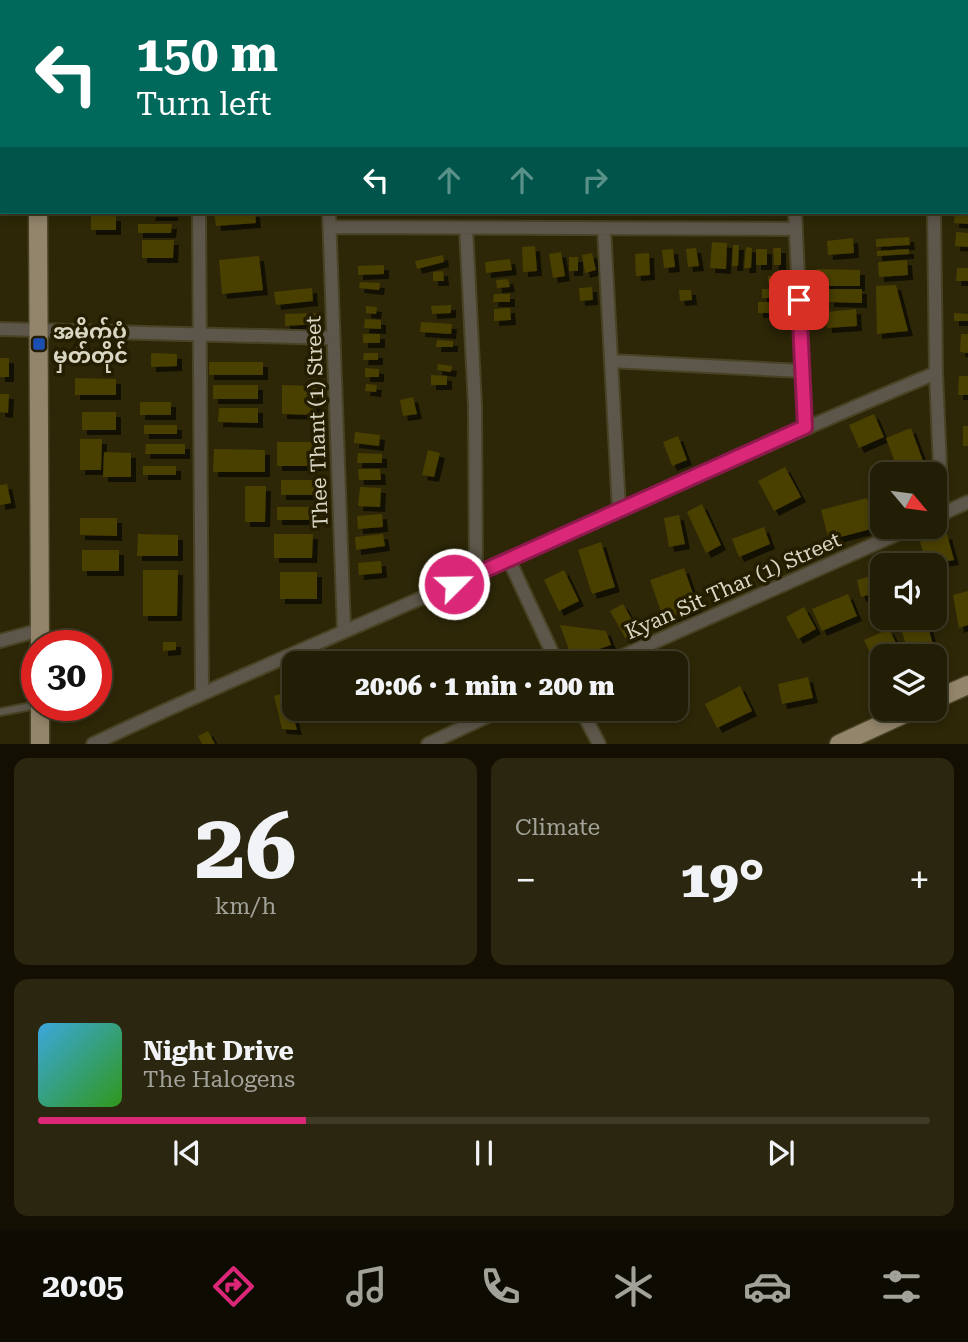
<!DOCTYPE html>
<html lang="en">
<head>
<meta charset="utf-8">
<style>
  body { margin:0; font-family:"Roboto Serif","Noto Sans Myanmar",serif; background:#2a260f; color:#f1f3f6; height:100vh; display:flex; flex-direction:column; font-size:26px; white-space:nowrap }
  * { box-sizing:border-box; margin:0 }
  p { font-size:23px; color:#a2a29a }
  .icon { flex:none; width:38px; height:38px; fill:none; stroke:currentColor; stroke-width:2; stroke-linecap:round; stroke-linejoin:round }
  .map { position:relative; height:744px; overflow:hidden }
  .sheet { display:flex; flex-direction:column; gap:14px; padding:14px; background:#131003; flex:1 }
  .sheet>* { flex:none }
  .hud { position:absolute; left:0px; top:0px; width:970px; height:214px; box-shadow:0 4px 10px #0003,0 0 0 2px #3f3b27; background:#00695c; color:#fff; overflow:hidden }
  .needle { width:46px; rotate:119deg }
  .controls { position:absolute; left:870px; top:462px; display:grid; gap:14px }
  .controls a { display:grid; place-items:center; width:77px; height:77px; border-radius:14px; background:#221d05; box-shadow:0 4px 10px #0003,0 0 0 2px #3f3b27; font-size:35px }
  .speed { position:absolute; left:21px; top:630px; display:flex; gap:14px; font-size:35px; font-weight:700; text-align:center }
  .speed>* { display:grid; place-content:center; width:91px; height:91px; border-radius:50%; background:#221d05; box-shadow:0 4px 10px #0003,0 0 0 2px #3f3b27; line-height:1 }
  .speed .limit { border:10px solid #d22; background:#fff; color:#111 }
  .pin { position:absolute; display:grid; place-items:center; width:60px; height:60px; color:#fff; margin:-30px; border-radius:14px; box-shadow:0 4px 10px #0006 }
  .me { position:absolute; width:77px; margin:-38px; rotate:67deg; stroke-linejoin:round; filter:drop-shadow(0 0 5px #0008) }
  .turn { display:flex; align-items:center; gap:24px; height:147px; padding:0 21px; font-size:32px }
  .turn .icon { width:91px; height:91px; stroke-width:2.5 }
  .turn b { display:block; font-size:49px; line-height:60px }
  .lanes { display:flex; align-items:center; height:66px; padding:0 21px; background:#0003; justify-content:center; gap:35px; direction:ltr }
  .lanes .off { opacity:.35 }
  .big { font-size:52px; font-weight:800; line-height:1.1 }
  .sheet .tile { flex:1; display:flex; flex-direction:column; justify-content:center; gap:10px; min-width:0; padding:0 24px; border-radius:14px; background:#2a260f }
  .sheet .dial { align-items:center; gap:0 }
  .dial b { font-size:91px; line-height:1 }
  .song { display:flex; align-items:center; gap:21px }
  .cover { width:84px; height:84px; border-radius:10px; background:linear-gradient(135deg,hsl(200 70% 55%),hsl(110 70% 35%)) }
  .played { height:7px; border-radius:4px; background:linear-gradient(90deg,#db2777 30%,#3f3b27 30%) }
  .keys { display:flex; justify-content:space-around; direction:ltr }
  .heat { display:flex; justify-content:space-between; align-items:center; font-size:38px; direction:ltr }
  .sheet .tiles { flex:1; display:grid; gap:14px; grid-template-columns:1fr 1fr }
  .tile:last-child { grid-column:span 2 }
  .trip { position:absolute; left:282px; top:651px; width:406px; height:70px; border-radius:14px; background:#221d05; box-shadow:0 4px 10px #0003,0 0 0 2px #3f3b27; font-weight:800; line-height:70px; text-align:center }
  .tabs { display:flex; height:112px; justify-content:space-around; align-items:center; background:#0e0c02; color:#a2a29a }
  .tabs .icon { width:49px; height:49px }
  .tabs .selected { color:#db2777 }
  .tabs b { font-size:32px; color:#f1f3f6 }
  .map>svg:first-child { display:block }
  .building { fill:#493f06; filter:url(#shadow) }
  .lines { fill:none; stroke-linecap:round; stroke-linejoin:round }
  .service-casing { stroke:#494325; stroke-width:10 }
  .minor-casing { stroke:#494325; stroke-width:16 }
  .primary-casing { stroke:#494325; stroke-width:21 }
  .service { stroke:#5d564a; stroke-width:6 }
  .minor { stroke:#5d564a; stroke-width:12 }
  .primary { stroke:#93856b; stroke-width:18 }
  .route-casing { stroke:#8e194d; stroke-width:18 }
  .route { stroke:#db2777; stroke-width:12 }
  .transit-dot { fill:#1a4fb4; stroke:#241d00; stroke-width:2.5 }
  .labels { text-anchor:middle; stroke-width:7; stroke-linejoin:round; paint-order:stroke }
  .poi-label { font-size:21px; font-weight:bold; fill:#d9d6c4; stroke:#241d00; text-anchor:start }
  .street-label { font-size:21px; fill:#d9d6c4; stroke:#241d00 }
</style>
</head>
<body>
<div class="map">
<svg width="968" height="744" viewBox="0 0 968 744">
  <defs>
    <filter id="shadow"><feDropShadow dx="5" dy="5" stdDeviation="0" flood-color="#0009"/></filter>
  </defs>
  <rect width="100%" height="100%" fill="#2d2707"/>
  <!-- building -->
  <path class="building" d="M 151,212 L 173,212 L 173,216 L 150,216 Z
    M 214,212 L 255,212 L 256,223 L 216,226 Z
    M 955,212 L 968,212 L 968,224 L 954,223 Z
    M 91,216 L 116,216 L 116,230 L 91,230 Z
    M 138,224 L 172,224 L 171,233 L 138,233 Z
    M 956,232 L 968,233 L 968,247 L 955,246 Z
    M 909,237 L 910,245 L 876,247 L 876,239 Z
    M 853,238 L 854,253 L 828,255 L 827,241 Z
    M 142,240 L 174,240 L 173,258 L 142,258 Z
    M 712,242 L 727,243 L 726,269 L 710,268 Z
    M 733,245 L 739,245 L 738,266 L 732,266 Z
    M 535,246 L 537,271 L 523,272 L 522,247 Z
    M 746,247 L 752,248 L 751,268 L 744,268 Z
    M 696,248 L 699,266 L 688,267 L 686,249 Z
    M 773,248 L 781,248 L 781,265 L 774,265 Z
    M 673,249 L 675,267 L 664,268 L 662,250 Z
    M 756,249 L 767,249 L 767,265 L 756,265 Z
    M 909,249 L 909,254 L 877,256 L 877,251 Z
    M 561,252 L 565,276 L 553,278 L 549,254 Z
    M 592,253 L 596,270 L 585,273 L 582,255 Z
    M 649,253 L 650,275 L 636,276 L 635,254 Z
    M 443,255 L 444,262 L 417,269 L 415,261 Z
    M 259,256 L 263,290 L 222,294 L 219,260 Z
    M 569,257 L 578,257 L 578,271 L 569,271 Z
    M 510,259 L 512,270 L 486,273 L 485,262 Z
    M 907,260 L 908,275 L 879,277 L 878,262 Z
    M 384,265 L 384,274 L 358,275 L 358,266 Z
    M 957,268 L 968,268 L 968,281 L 956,281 Z
    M 817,269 L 860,270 L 860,286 L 817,286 Z
    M 443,271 L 444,281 L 433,281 L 433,272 Z
    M 768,276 L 785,277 L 784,282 L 768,282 Z
    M 508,279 L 510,287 L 497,288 L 496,280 Z
    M 360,282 L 380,283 L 379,290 L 359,288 Z
    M 896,285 L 908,331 L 877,334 L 876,286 Z
    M 592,287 L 593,300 L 580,301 L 579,288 Z
    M 312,288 L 313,301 L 276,305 L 274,292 Z
    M 762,289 L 784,289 L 784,298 L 762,298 Z
    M 829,289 L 862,289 L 862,303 L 829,302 Z
    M 679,290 L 691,290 L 692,300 L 680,301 Z
    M 494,294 L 510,294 L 510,302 L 493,302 Z
    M 758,302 L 783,302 L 783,313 L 758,313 Z
    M 451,305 L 451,313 L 432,314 L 431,306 Z
    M 366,306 L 377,307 L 376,314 L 366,313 Z
    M 510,308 L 511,320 L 494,321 L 494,309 Z
    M 856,309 L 857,326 L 827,328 L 826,312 Z
    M 316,313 L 317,324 L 285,326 L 285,314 Z
    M 954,313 L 968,314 L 968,321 L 954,321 Z
    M 365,319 L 381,320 L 381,329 L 364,328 Z
    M 421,322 L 452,324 L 451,334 L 420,332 Z
    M 363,334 L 380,334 L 380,343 L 363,343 Z
    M 961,334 L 968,334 L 968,353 L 960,352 Z
    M 437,340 L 453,341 L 453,347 L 436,347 Z
    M 151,353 L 177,354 L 177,366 L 151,367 Z
    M 364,353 L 378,353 L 378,360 L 363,360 Z
    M 0,358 L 9,358 L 9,377 L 0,377 Z
    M 209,362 L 263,362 L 263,375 L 209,375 Z
    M 438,364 L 452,366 L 451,372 L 437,370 Z
    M 365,368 L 379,369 L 379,377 L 365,377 Z
    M 431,375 L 447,376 L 447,385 L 431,385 Z
    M 959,376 L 968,376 L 968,395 L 958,395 Z
    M 75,378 L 116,379 L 116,395 L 75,395 Z
    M 366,384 L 377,385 L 376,392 L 365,391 Z
    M 213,385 L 258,385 L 258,399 L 213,399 Z
    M 282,385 L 316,386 L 316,415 L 282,414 Z
    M 0,394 L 9,394 L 8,413 L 0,412 Z
    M 413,397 L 417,414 L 403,416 L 400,400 Z
    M 140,402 L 171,402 L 171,415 L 140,415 Z
    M 219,408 L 258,408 L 258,423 L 218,422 Z
    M 82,412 L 116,412 L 116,430 L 82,430 Z
    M 874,414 L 884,437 L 859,448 L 849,425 Z
    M 144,425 L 177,425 L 177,434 L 144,434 Z
    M 963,426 L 968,426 L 968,446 L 963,446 Z
    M 911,428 L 927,472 L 899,474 L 886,438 Z
    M 355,432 L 380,435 L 379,446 L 354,443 Z
    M 678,436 L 687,460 L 672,466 L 663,442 Z
    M 80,439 L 102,439 L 101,470 L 80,470 Z
    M 277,442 L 319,442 L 319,466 L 277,466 Z
    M 146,444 L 185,444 L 185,454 L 145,454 Z
    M 214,449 L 265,450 L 265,472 L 213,472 Z
    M 428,450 L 440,453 L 434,477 L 422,475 Z
    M 104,452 L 131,453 L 131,477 L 103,477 Z
    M 358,453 L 382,454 L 382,463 L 357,463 Z
    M 143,466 L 176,466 L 176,475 L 143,475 Z
    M 785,467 L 801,497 L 774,511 L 758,481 Z
    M 358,469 L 380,469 L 381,480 L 359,480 Z
    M 281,480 L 314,480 L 314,495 L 281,495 Z
    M 7,484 L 11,503 L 0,505 L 0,485 Z
    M 245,486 L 266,486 L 265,522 L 245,522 Z
    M 360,487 L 381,488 L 380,507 L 358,506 Z
    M 867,498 L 875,528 L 829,540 L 821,510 Z
    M 702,504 L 721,545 L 706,553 L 687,512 Z
    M 277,507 L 313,507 L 313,520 L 277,520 Z
    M 382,514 L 383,527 L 358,529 L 357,516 Z
    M 679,515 L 685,544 L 669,547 L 664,518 Z
    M 80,518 L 117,518 L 117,536 L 80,535 Z
    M 764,527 L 770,544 L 739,557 L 732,539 Z
    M 138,534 L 178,535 L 178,556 L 137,556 Z
    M 274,534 L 313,534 L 312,558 L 274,558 Z
    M 383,534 L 385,546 L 356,550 L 355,537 Z
    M 947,534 L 954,560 L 926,565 L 920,541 Z
    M 601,542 L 615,587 L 592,594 L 578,550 Z
    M 82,550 L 119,550 L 119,571 L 82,571 Z
    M 381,561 L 382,573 L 359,575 L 358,563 Z
    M 684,568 L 698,608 L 664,620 L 650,580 Z
    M 143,570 L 178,570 L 177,616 L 143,616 Z
    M 564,570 L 579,601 L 559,611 L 544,580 Z
    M 280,572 L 317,572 L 317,599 L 280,599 Z
    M 882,573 L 882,591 L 861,597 L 857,580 Z
    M 968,591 L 968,625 L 959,628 L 953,595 Z
    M 848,594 L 857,616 L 822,631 L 812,609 Z
    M 623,604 L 640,634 L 627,641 L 610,611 Z
    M 804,607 L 816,629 L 798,639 L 786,617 Z
    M 909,618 L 926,618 L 935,653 L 924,656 L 909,656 L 899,621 Z
    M 560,625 L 606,631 L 611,645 L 572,658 Z
    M 889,629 L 899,649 L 874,661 L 864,640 Z
    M 163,642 L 176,642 L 176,650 L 163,651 Z
    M 808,677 L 813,698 L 782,704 L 778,684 Z
    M 740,686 L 752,711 L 717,728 L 705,704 Z
    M 287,692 L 297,730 L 282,729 L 274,696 Z
    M 208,731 L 215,744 L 202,744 L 198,736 Z"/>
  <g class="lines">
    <defs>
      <path id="service" d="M 0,712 L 37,705"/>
      <path id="minor" d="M 197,0 L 197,2
        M 694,0 L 694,2
        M 931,0 L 931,2
        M 330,2 L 330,0
        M 199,212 L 202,692
        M 329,212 L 344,631
        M 795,212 L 805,427
        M 934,212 L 936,373 L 942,514
        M 330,227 L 796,229
        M 466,228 L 475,405 L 476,574
        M 604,228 L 619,510
        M 0,329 L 333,338
        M 611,361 L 802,371
        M 935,517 L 968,502
        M 509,560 L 557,663
        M 0,641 L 40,630
        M 607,663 L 913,527
        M 581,709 L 599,744
        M 93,744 C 230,679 370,621 509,560 C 651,497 792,432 936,373
        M 428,744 L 503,709"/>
      <path id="primary" d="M 37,0 L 37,2
        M 38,212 L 40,646
        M 934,700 L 968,685
        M 40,705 L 40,744
        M 839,744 L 915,709"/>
    </defs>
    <!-- service casing -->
    <use href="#service" class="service-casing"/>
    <!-- minor casing -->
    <use href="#minor" class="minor-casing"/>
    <!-- primary casing -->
    <use href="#primary" class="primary-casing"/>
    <!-- service -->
    <use href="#service" class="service"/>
    <!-- minor -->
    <use href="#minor" class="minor"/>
    <!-- primary -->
    <use href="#primary" class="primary"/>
  </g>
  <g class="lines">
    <defs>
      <path id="route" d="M 454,584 L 805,427 L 799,300"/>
    </defs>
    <!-- route casing -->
    <use href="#route" class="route-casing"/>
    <!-- route -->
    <use href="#route" class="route"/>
  </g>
  <!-- markers -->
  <rect class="transit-dot" x="32" y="337" width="14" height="14" rx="3.5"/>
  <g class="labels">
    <!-- poi labels -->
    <g class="poi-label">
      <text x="53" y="339">အမှိုက်ပုံ<tspan x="53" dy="24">မှတ်တိုင်</tspan></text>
    </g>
    <!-- street labels -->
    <g class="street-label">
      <text transform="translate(317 422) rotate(-92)" y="7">Thee Thant (1) Street</text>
      <text transform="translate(733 586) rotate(-24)" y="7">Kyan Sit Thar (1) Street</text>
    </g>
  </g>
</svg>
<div class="controls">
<a><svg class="needle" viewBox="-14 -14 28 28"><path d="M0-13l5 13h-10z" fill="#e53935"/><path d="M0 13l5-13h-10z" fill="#a2a29a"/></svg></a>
<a><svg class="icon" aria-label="sound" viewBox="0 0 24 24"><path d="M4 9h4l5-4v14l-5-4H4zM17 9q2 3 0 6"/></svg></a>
<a><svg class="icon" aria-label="layers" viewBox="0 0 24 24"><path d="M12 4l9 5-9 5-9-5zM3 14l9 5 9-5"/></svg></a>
</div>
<div class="speed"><div class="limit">30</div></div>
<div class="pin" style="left:799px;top:300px;background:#d93025"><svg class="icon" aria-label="arrive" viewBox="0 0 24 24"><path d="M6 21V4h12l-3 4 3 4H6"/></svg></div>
<svg class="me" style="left:454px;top:584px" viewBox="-20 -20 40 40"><circle r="17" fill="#db2777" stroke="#fff" stroke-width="3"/><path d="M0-11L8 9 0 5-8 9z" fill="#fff"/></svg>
<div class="trip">20:06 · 1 min · 200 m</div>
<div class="hud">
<div class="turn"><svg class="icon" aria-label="left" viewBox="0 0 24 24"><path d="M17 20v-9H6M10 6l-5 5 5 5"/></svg><div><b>150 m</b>Turn left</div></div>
<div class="lanes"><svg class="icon" aria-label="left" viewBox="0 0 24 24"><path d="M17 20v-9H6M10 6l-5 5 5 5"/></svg><svg class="icon off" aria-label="ahead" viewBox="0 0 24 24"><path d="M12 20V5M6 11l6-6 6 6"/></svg><svg class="icon off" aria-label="ahead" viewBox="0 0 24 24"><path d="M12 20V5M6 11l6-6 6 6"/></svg><svg class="icon off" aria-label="right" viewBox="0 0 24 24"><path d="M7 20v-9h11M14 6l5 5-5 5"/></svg></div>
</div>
</div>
<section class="sheet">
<div class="tiles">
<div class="tile dial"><b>26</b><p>km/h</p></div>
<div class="tile"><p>Climate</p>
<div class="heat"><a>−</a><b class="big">19°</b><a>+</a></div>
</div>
<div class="tile">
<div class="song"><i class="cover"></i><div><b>Night Drive</b><p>The Halogens</p></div></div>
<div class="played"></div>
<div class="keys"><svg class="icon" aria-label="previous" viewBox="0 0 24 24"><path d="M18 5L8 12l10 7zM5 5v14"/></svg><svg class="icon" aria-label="pause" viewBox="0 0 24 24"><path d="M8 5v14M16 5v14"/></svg><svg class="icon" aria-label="next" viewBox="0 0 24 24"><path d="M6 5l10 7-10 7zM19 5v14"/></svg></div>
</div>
</div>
</section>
<nav class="tabs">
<b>20:05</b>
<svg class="icon selected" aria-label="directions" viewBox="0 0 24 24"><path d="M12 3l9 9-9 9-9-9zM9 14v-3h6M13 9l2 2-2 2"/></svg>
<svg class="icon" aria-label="music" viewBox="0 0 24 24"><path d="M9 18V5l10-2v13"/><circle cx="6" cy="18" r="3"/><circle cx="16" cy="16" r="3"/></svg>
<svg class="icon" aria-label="phone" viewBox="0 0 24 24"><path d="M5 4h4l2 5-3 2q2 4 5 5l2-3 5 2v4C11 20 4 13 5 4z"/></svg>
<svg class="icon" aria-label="climate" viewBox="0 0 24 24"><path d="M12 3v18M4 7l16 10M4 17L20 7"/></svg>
<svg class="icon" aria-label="car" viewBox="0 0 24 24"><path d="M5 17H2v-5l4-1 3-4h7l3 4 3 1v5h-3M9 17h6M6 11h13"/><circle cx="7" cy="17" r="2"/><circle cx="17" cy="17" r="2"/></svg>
<svg class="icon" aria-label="filters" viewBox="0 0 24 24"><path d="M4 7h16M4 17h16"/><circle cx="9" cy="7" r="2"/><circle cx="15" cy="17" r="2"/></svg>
</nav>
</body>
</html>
